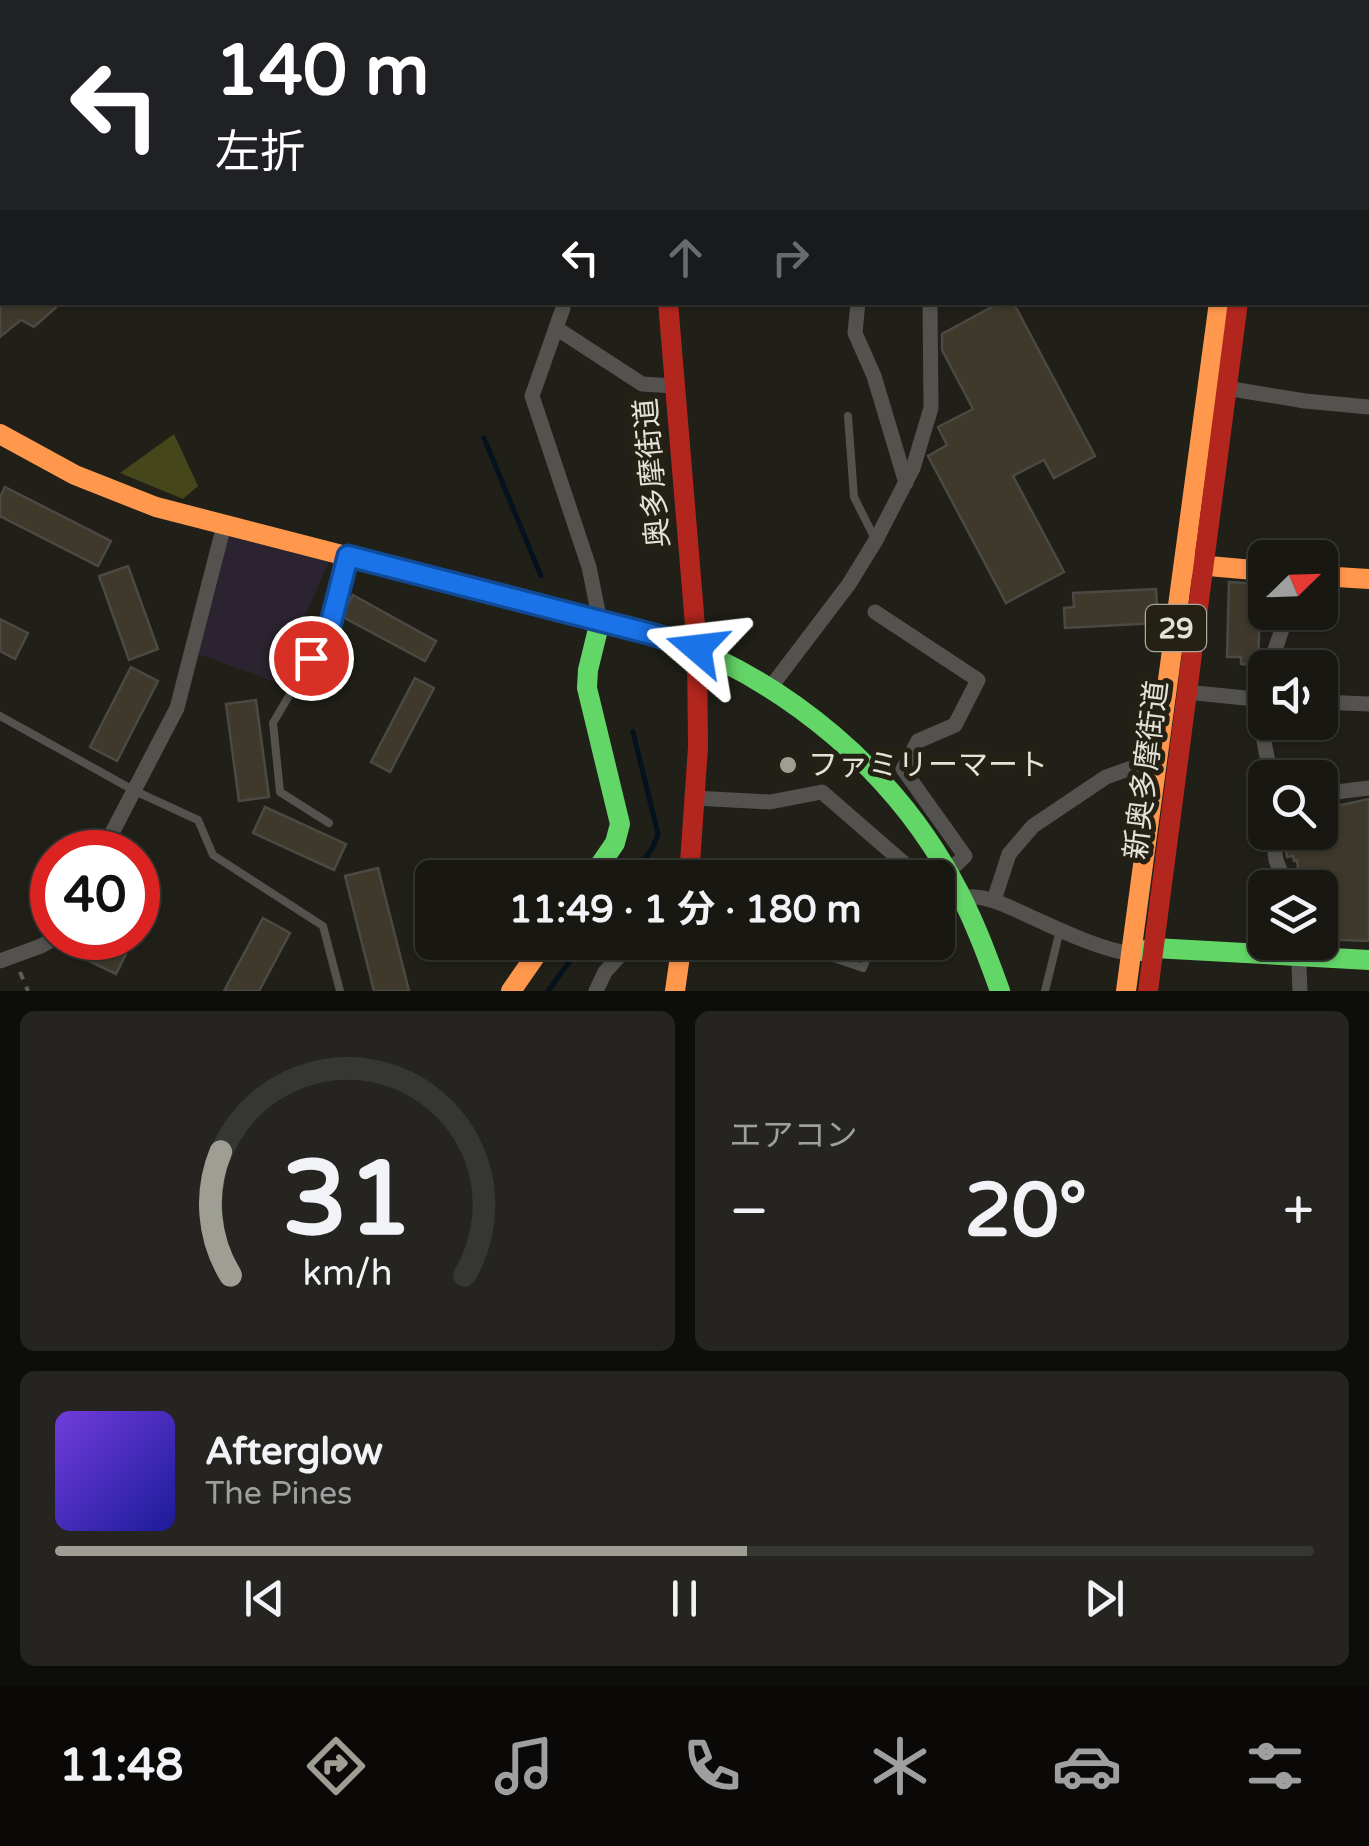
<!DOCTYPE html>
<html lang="ja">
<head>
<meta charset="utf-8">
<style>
  body { margin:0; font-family:"Varela Round","Noto Sans JP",sans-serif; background:#252420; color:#f1f3f6; height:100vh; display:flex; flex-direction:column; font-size:38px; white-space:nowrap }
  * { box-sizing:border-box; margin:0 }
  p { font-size:32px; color:#9f9f9f }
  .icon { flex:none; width:55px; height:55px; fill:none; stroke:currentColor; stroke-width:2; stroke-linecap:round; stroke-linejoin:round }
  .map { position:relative; height:991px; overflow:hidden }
  .drawer { display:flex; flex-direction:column; gap:20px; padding:20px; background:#0d0d0a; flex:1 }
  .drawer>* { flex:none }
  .guide { position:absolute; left:0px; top:0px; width:1370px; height:305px; box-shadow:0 2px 8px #0004,0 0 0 2px #363632; background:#202124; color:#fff; overflow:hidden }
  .needle { width:65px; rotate:67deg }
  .fabs { position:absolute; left:1248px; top:540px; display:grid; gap:20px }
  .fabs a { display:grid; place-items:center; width:90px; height:90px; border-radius:15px; background:#181712; box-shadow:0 2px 8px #0004,0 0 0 2px #363632; font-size:50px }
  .speed { position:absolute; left:30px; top:830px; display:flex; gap:20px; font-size:50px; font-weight:700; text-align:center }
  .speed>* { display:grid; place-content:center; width:130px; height:130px; border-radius:50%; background:#181712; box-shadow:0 2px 8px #0004,0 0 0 2px #363632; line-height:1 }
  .speed .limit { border:15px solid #d22; background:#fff; color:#111 }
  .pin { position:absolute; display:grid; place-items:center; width:85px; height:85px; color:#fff; margin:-42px; border:5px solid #fff; border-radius:50%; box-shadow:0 2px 10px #0007 }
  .me { position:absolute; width:110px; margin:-55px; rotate:287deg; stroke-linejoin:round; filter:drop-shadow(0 0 8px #0008) }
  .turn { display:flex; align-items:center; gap:35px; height:210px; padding:0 50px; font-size:45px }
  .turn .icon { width:130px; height:130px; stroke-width:2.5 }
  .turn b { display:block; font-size:70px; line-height:85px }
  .lanes { display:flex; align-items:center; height:95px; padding:0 50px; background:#0003; justify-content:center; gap:50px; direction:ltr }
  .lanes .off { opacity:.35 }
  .big { font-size:75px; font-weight:700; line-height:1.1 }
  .drawer .card { flex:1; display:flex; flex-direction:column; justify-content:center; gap:15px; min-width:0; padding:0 35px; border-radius:15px; background:#252420 }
  .drawer .dial { align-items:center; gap:0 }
  .dial svg { height:260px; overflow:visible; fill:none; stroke:#363632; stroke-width:7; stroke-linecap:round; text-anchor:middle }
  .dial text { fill:#f1f3f6; stroke:none }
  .song { display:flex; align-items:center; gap:30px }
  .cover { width:120px; height:120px; border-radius:15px; background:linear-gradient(135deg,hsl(260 70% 55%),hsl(240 70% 35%)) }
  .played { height:10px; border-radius:5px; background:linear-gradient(90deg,#9f9e95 55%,#363632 55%) }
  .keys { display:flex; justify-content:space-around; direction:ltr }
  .heat { display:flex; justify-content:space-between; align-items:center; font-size:55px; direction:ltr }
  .drawer .tiles { flex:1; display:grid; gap:20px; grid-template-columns:1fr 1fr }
  .card:last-child { grid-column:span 2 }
  .trip { position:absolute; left:415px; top:860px; width:540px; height:100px; border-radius:15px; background:#181712; box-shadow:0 2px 8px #0004,0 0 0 2px #363632; font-weight:700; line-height:100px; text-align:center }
  .tab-bar { display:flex; height:160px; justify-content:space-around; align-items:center; background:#0a0907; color:#9f9f9f }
  .tab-bar .icon { width:70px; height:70px }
  .tab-bar .current { color:#9f9e95 }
  .tab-bar b { font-size:45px; color:#f1f3f6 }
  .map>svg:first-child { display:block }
  .education { fill:#2b232f }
  .green { fill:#45471b }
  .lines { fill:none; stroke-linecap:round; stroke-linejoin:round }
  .stream { stroke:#04121d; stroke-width:5 }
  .building { fill:#3f392c; stroke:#4b4943; stroke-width:2.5 }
  .path { stroke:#5d5c59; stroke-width:4; stroke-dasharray:8 8; stroke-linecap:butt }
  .lane { stroke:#54524f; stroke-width:8 }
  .street { stroke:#54524f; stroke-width:15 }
  .fast { stroke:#63d668; stroke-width:20 }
  .slow { stroke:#ff974d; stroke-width:20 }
  .jam { stroke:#b3261e; stroke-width:20 }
  .route-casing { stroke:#114b97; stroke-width:25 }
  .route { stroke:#1a73e8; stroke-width:18 }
  .poi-dot { fill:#9f9e95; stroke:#242114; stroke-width:4 }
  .labels { text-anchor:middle; stroke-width:10; stroke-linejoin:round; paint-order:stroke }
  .shield { fill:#242114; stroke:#aaa89e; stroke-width:2.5 }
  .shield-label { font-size:28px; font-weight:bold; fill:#e3e2d9 }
  .street-label { font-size:30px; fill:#e3e2d9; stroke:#242114 }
  .poi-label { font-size:30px; fill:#e3e2d9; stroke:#242114; text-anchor:start }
</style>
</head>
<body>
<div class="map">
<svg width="1369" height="991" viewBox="0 0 1369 991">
  <rect width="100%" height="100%" fill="#201f18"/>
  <!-- education -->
  <path class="education" d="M 226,532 L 330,560 L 275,682 L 198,654 Z"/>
  <!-- green -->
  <path class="green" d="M 174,434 L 198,486 L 183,499 L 120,473 Z"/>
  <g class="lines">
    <!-- stream -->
    <path class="stream" d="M 484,438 L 541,576
      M 631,878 L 652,849 L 658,834 L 633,732
      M 548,991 L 584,942"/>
  </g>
  <!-- building -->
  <path class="building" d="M 0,302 L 62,302 L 34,327 L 21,320 L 0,337 Z
    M 1001,302 L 1013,302 L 1095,456 L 1054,478 L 1044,460 L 1013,476 L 1064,572 L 1006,603 L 928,456 L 947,445 L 938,427 L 973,409 L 942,350 L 942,334 Z
    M 5,487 L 111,541 L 98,566 L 0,516 L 0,497 Z
    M 128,566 L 158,649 L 129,660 L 99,576 Z
    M 1229,582 L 1260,584 L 1260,591 L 1265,591 L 1265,605 L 1260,605 L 1258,665 L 1241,664 L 1241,657 L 1227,657 Z
    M 1156,589 L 1158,623 L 1065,628 L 1064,608 L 1074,607 L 1073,593 Z
    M 353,595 L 436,641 L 425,661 L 341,616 Z
    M 0,619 L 28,633 L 15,659 L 0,651 Z
    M 131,667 L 158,681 L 117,761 L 90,747 Z
    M 415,678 L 434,688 L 390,772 L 371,762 Z
    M 256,700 L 269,797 L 239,801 L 226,704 Z
    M 1369,799 L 1369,941 L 1320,939 L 1320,888 L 1300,888 L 1297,860 L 1294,861 L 1293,856 L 1287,857 L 1283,832 L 1333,832 L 1327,808 Z
    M 265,807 L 346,844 L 334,870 L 253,833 Z
    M 378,868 L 409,991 L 374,991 L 345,876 Z
    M 263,918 L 290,933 L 259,991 L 224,991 Z
    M 101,938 L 134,938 L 116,974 L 89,961 Z"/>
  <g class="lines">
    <!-- path -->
    <path class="path" d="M 20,972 L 28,991"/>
    <!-- lane -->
    <path class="lane" d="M 848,416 L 854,497 L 874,537
      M 0,716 L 135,791 L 198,820 L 213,855 L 323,926 L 340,991
      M 329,823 L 280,792 L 273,723 L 330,626 L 348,556
      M 776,942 L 798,946 L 863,968 L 873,942
      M 1045,991 L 1060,930"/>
    <!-- street -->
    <path class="street" d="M 774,0 L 775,2
      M 858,302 L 855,333 L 874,376 L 906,483
      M 563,308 L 532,396 L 589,567 L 600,621
      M 556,328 L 642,384 L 674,386
      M 1226,388 L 1305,401 L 1369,407
      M 1269,668 L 1283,626 L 1283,612
      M 1265,678 L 1256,699 L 1268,762 L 1268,778
      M 770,688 L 849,584 L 876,540 L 913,468 L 931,408 L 930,302
      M 1186,692 L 1265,700
      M 1320,702 L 1369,704
      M 1320,794 L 1369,788
      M 694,798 L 770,802 L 822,792 L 906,865 L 937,876 L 948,872 L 965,856 L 903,769 L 918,741 L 955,725 L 978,680 L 875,612
      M 1272,832 L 1276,860 L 1287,888
      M 102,852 L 177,708 L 224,525
      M 963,897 C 988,895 1007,906 1029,916 C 1063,931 1096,948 1132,954
      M 994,900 L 1009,854 L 1033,826 L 1106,777 L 1137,766 L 1157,765
      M 1298,942 L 1300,991
      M 0,961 L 41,946 L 55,938
      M 596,991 L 605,972 L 632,942"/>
    <!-- fast -->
    <path class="fast" d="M 1281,0 L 1281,2
      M 540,606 C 582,616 634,625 673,640 C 789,684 892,770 952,879 C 972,915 986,952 1000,991
      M 591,878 L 615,843 L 620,824 L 587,688 L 588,670 L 600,621
      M 1142,951 L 1154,948 L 1369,960"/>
    <!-- slow -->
    <path class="slow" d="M 646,0 L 646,2
      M 1257,0 L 1257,2
      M 95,2 L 118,0
      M 0,13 L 2,12
      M 0,50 L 2,50
      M 0,434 L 75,475 L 156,507 L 540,606
      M 1186,564 L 1265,571
      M 1320,576 L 1369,579
      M 511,991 L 545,942
      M 675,991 L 682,942
      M 1126,991 L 1219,302"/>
    <!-- jam -->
    <path class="jam" d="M 528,2 L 566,0
      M 668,302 L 697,649 L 698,747 L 689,878
      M 1148,991 L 1238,302"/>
  </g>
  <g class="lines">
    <defs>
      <path id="route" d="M 311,658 L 330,626 L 348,556 L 651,634 L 697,648"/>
    </defs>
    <!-- route casing -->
    <use href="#route" class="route-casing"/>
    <!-- route -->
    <use href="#route" class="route"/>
  </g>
  <!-- markers -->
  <circle class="poi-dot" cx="788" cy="765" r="10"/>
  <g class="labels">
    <!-- shield labels -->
    <rect class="shield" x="1146" y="605" width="60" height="46" rx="8"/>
    <g class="shield-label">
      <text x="1176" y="638">29</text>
    </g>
    <!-- street labels -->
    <g class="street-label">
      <text transform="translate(652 473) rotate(-95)" y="10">奥多摩街道</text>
      <text transform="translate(1146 770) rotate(-83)" y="10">新奥多摩街道</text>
    </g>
    <!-- poi labels -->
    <g class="poi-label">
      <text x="808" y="775">ファミリーマート</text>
    </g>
  </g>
</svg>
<div class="fabs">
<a><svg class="needle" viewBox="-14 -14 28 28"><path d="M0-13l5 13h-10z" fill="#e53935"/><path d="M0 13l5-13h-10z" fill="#9f9f9f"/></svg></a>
<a><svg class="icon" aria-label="sound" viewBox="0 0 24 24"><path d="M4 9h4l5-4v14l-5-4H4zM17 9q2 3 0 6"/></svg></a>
<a><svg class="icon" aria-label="search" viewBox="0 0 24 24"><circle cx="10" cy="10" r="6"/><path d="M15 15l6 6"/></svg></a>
<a><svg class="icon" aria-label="layers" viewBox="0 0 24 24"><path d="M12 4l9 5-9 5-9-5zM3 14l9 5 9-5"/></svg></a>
</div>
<div class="speed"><div class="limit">40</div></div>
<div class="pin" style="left:311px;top:658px;background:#d93025"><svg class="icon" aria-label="arrive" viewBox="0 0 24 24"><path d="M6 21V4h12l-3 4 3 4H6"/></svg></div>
<svg class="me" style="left:697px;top:648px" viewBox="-20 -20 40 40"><path d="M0-17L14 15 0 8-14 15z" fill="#1a73e8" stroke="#fff" stroke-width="4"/></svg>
<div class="trip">11:49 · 1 分 · 180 m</div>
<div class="guide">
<div class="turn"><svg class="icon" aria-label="left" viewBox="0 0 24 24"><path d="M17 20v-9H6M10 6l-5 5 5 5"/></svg><div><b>140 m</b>左折</div></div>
<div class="lanes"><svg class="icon" aria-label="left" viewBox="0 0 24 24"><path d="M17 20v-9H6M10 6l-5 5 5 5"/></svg><svg class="icon off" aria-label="ahead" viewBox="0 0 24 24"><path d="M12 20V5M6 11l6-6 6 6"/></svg><svg class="icon off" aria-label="right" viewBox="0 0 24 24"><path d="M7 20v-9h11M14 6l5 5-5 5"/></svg></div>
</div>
</div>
<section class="drawer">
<div class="tiles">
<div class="card dial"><svg viewBox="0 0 100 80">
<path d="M14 69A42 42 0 1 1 86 69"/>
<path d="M14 69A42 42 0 0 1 11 31" stroke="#9f9e95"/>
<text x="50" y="56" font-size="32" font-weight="700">31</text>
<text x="50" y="72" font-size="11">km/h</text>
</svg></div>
<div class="card"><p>エアコン</p>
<div class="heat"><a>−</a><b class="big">20°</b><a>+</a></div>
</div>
<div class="card">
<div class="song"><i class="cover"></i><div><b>Afterglow</b><p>The Pines</p></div></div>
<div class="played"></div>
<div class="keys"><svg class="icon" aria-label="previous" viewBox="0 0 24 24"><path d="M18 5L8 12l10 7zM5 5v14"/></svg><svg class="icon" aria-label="pause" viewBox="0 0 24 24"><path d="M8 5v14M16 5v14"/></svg><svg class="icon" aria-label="next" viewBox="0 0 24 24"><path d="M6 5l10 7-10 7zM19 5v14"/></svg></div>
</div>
</div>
</section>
<nav class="tab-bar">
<b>11:48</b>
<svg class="icon current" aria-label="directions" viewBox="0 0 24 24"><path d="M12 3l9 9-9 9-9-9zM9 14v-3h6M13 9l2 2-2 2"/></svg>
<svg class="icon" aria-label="music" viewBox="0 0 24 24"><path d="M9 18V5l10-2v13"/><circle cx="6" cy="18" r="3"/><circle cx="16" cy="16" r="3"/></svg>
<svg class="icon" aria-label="phone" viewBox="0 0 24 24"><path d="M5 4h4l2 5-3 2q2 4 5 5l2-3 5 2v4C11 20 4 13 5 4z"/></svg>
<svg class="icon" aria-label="climate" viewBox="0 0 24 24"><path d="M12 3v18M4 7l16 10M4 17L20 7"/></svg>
<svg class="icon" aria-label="car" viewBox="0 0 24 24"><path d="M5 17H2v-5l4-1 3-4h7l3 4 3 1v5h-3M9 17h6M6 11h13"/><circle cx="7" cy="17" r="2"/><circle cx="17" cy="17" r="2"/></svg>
<svg class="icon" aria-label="filters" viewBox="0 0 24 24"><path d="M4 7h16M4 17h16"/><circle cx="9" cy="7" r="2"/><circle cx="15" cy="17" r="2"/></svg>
</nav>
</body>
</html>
